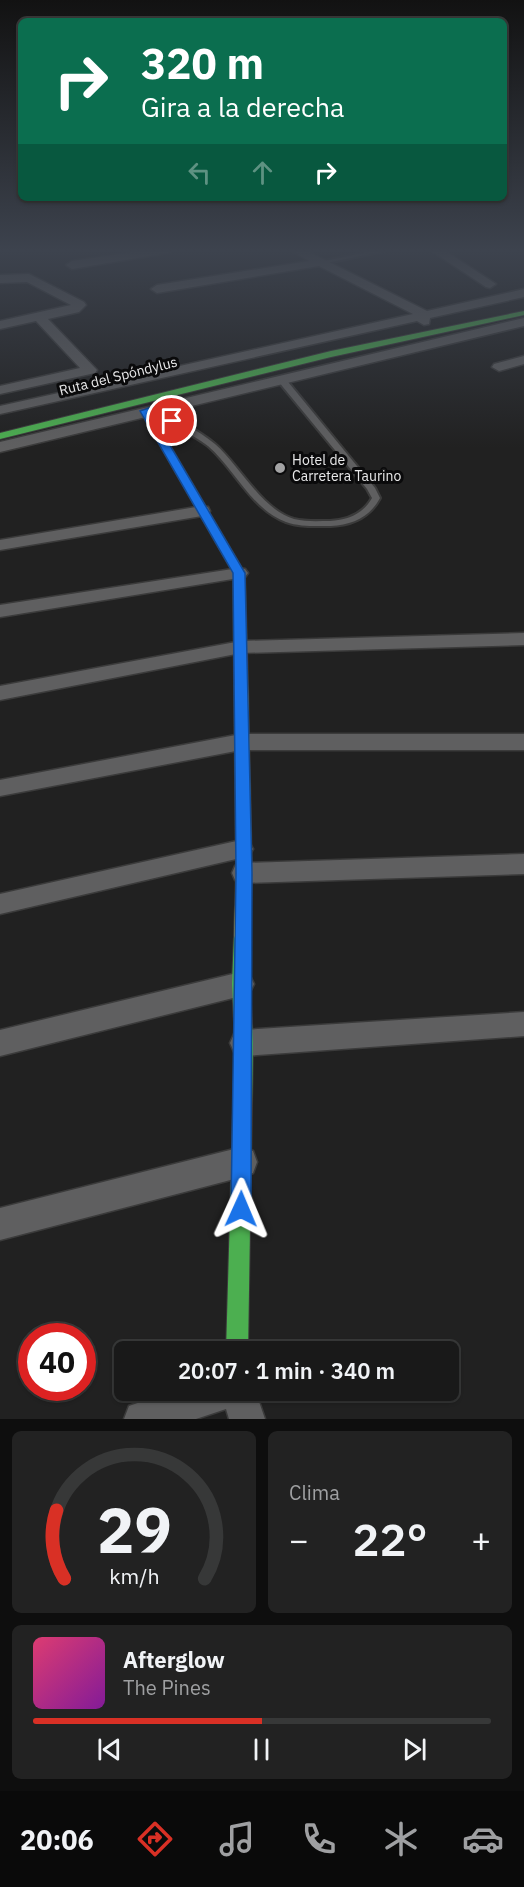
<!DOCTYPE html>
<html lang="es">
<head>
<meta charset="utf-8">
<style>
  body { margin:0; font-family:"IBM Plex Sans",sans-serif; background:#222; color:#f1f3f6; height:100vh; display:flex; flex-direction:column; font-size:22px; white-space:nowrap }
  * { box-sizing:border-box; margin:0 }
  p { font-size:20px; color:#9fa0a2 }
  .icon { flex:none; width:33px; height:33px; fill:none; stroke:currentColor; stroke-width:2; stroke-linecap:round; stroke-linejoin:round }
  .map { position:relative; height:1419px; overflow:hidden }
  .drawer { display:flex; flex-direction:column; gap:12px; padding:12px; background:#0e0e0e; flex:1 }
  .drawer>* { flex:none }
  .guide { position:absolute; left:18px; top:18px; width:489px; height:183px; border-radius:9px; box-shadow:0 2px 4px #0004,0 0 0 2px #373838; background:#0b6e4f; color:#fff; overflow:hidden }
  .speed { position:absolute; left:18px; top:1323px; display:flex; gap:12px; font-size:30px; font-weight:700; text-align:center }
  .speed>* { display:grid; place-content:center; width:78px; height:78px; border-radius:50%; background:#191919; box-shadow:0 2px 4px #0004,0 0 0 2px #373838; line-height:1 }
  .speed .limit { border:9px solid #d22; background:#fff; color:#111 }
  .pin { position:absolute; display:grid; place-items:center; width:51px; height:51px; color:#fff; margin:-26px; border:3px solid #fff; border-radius:50%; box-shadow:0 2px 6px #0007 }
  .me { position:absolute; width:66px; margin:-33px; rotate:1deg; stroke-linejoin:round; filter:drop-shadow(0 0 4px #0008) }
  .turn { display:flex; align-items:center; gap:21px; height:126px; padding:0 24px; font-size:27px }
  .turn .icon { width:78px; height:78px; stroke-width:2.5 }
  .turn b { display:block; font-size:42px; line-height:51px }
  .lanes { display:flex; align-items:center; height:57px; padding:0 24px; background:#0003; justify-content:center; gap:30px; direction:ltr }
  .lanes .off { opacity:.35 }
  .big { font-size:45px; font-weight:600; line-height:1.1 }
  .drawer .widget { flex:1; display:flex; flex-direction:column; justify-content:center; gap:9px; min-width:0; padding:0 21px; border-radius:9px; background:#222 }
  .drawer .dial { align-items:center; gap:0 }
  .dial svg { height:156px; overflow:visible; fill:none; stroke:#373838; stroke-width:7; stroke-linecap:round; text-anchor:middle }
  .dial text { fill:#f1f3f6; stroke:none }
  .song { display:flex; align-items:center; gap:18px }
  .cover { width:72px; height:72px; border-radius:9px; background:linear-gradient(135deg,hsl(340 70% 55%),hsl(290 70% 35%)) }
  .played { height:6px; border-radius:3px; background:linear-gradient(90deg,#d93025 50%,#373838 50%) }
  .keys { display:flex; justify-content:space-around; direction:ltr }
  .heat { display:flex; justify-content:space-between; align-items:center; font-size:33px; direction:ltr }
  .drawer .tiles { flex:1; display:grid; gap:12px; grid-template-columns:1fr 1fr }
  .widget:last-child { grid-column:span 2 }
  .trip { position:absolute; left:114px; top:1341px; width:345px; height:60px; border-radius:9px; background:#191919; box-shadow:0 2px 4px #0004,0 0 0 2px #373838; font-weight:600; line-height:60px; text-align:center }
  .tab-bar { display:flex; height:96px; justify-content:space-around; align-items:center; background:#0a0a0a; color:#9fa0a2 }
  .tab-bar .icon { width:42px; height:42px }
  .tab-bar .active { color:#d93025 }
  .tab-bar b { font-size:27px; color:#f1f3f6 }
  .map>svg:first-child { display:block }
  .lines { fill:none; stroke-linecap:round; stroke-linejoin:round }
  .lane-casing { stroke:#3b3b3b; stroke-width:4 }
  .street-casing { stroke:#3b3b3b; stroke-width:3 }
  .fast-casing { stroke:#3b3b3b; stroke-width:2 }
  .slow-casing { stroke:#3b3b3b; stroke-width:2 }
  .jam-casing { stroke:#3b3b3b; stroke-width:2 }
  .lane { fill:#5f5f60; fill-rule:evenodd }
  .street { fill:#5f5f60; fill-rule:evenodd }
  .fast { fill:#4caf50; fill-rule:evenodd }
  .slow { fill:#ffc107; fill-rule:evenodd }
  .jam { fill:#c62828; fill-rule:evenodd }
  .route { fill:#1a73e8; stroke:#114b97; stroke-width:1.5 }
  .poi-dot { fill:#a3a3a4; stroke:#0a0a0b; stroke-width:2 }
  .labels { text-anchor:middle; stroke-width:6; stroke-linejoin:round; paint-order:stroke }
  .far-street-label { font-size:14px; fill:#e9e9ea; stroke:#0a0a0b }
  .far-poi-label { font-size:14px; fill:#e9e9ea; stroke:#0a0a0b; text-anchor:start }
</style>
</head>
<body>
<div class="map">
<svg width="524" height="1419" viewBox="0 0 524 1419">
  <rect width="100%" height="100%" fill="#212121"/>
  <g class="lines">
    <defs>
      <path id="lane" d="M 378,250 L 389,250 L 322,264 L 319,262 Z
        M 278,377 L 284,377 L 375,488 L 380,498 C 370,517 352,525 331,526 C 316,526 300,527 286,522 C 251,509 235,469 208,446 C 190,432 167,424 150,409 L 157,407 C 176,420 197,429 215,444 C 240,466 262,510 294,519 C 306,522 318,521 330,521 C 348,520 363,514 372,498 L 367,489 L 278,381 Z"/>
      <path id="street" d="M 147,250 L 173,250 L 167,253 L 72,269 L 66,265 L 72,261 Z
        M 291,250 L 305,250 L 427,311 L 524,289 L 524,297 L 430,318 L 429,324 L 424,325 L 417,321 L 0,414 L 0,406 L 413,314 L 319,266 L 157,293 L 151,289 L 157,285 L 309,261 Z
        M 430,250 L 444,250 L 496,284 L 490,288 L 486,287 Z
        M 29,274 L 84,302 L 86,305 L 79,312 L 48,319 L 97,370 L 95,373 L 0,394 L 0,386 L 80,368 L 36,321 L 0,329 L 0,321 L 71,305 L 27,282 L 0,283 L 0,275 Z
        M 524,318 L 524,326 L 0,452 L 0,442 Z
        M 524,356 L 524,364 L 499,371 L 492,367 L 494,364 Z
        M 202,506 L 208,507 L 210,511 L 208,515 L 0,550 L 0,540 Z
        M 239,568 L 245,569 L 248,573 L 245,577 L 0,617 L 0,605 Z
        M 524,633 L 524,645 L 241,653 L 0,700 L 0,686 L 241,641 Z
        M 241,734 L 524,734 L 524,750 L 241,750 L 0,796 L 0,780 Z
        M 241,840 L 249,842 L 253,849 L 249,856 L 0,914 L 0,894 Z
        M 524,854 L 524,874 L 244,883 L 235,880 L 232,873 L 235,866 L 244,863 Z
        M 241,972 L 250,976 L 254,984 L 250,992 L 241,996 L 0,1056 L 0,1030 Z
        M 524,1012 L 524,1036 L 244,1056 L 234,1052 L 230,1043 L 234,1034 L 244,1030 Z
        M 242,1147 L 253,1151 L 257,1162 L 253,1173 L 242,1177 L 0,1240 L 0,1208 Z
        M 175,1390 L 255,1390 L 265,1419 L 229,1419 L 226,1409 L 196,1419 L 124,1419 L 129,1406 Z"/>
      <path id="fast" d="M 524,311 L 524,315 L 331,357 L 0,439 L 0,433 L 331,351 Z
        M 242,929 L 248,931 L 250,936 L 250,984 L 253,1043 L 248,1352 L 226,1352 L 235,1043 L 232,984 L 234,936 L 236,931 Z"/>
      <path id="slow" d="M 241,681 L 248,685 L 252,873 L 250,936 L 248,941 L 242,943 L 236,941 L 234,936 L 236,873 L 234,685 Z"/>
      <path id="jam" d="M 145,408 L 150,411 L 245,573 L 248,685 L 246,688 L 241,689 L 234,685 L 233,573 L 140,411 Z"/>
    </defs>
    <!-- lane casing -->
    <use href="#lane" class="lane-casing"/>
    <!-- street casing -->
    <use href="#street" class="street-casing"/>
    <!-- fast casing -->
    <use href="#fast" class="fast-casing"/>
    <!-- slow casing -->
    <use href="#slow" class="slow-casing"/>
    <!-- jam casing -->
    <use href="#jam" class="jam-casing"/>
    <!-- lane -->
    <use href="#lane" class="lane"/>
    <!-- street -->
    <use href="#street" class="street"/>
    <!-- fast -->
    <use href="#fast" class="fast"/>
    <!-- slow -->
    <use href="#slow" class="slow"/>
    <!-- jam -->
    <use href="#jam" class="jam"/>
  </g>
  <!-- sky -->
  <linearGradient id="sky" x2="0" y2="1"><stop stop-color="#121212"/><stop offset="0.56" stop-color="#3d434e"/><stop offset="1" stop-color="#3d434e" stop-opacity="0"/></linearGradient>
  <rect width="524" height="448" fill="url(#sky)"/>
  <!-- route -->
  <path class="route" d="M 154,406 L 177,421 L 169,423 L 151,413 L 245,573 L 252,873 L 251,1209 L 248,1216 L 241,1219 L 234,1216 L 231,1209 L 236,873 L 233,573 L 140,411 Z"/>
  <!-- markers -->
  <circle class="poi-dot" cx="280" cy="468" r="6"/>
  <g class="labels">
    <!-- far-street labels -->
    <g class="far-street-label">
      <text transform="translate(118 376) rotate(-14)" y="5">Ruta del Spóndylus</text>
    </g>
    <!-- far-poi labels -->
    <g class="far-poi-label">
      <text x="292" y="465">Hotel de<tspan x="292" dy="16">Carretera Taurino</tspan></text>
    </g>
  </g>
</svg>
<div class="speed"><div class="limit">40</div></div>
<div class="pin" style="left:172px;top:421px;background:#d93025"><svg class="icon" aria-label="arrive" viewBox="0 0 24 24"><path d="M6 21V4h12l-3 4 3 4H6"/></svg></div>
<svg class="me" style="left:241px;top:1209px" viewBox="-20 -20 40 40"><path d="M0-17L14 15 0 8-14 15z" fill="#1a73e8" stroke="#fff" stroke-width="4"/></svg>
<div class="trip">20:07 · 1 min · 340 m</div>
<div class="guide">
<div class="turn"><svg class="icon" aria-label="right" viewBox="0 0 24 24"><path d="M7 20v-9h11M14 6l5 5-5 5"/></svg><div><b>320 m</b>Gira a la derecha</div></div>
<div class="lanes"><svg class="icon off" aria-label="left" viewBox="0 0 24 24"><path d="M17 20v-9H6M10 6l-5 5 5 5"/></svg><svg class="icon off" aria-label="ahead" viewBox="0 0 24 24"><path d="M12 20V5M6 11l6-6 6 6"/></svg><svg class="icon" aria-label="right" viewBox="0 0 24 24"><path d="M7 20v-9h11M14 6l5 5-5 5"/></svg></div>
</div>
</div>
<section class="drawer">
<div class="tiles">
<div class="widget dial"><svg viewBox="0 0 100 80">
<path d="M14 69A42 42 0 1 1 86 69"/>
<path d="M14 69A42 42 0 0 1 10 34" stroke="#d93025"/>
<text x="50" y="56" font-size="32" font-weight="700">29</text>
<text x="50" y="72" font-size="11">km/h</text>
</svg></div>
<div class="widget"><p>Clima</p>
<div class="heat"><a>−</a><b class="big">22°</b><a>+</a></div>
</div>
<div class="widget">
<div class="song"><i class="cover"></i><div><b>Afterglow</b><p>The Pines</p></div></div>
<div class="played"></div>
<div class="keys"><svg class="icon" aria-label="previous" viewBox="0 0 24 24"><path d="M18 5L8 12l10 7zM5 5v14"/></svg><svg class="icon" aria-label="pause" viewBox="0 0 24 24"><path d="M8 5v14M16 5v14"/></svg><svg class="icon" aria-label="next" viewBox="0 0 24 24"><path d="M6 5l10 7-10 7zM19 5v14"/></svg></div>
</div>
</div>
</section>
<nav class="tab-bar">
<b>20:06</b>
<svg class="icon active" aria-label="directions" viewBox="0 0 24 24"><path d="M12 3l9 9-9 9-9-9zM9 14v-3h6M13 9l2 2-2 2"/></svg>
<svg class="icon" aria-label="music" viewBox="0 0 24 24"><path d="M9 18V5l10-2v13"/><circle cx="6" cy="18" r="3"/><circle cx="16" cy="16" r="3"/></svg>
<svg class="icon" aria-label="phone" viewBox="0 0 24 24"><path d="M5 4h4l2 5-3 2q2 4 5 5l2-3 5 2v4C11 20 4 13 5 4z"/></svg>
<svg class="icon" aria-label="climate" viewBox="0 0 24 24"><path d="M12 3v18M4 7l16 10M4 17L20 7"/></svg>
<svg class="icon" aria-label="car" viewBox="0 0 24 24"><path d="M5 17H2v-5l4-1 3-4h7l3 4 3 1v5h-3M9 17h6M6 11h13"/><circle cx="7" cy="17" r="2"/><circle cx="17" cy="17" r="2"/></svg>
</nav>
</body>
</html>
